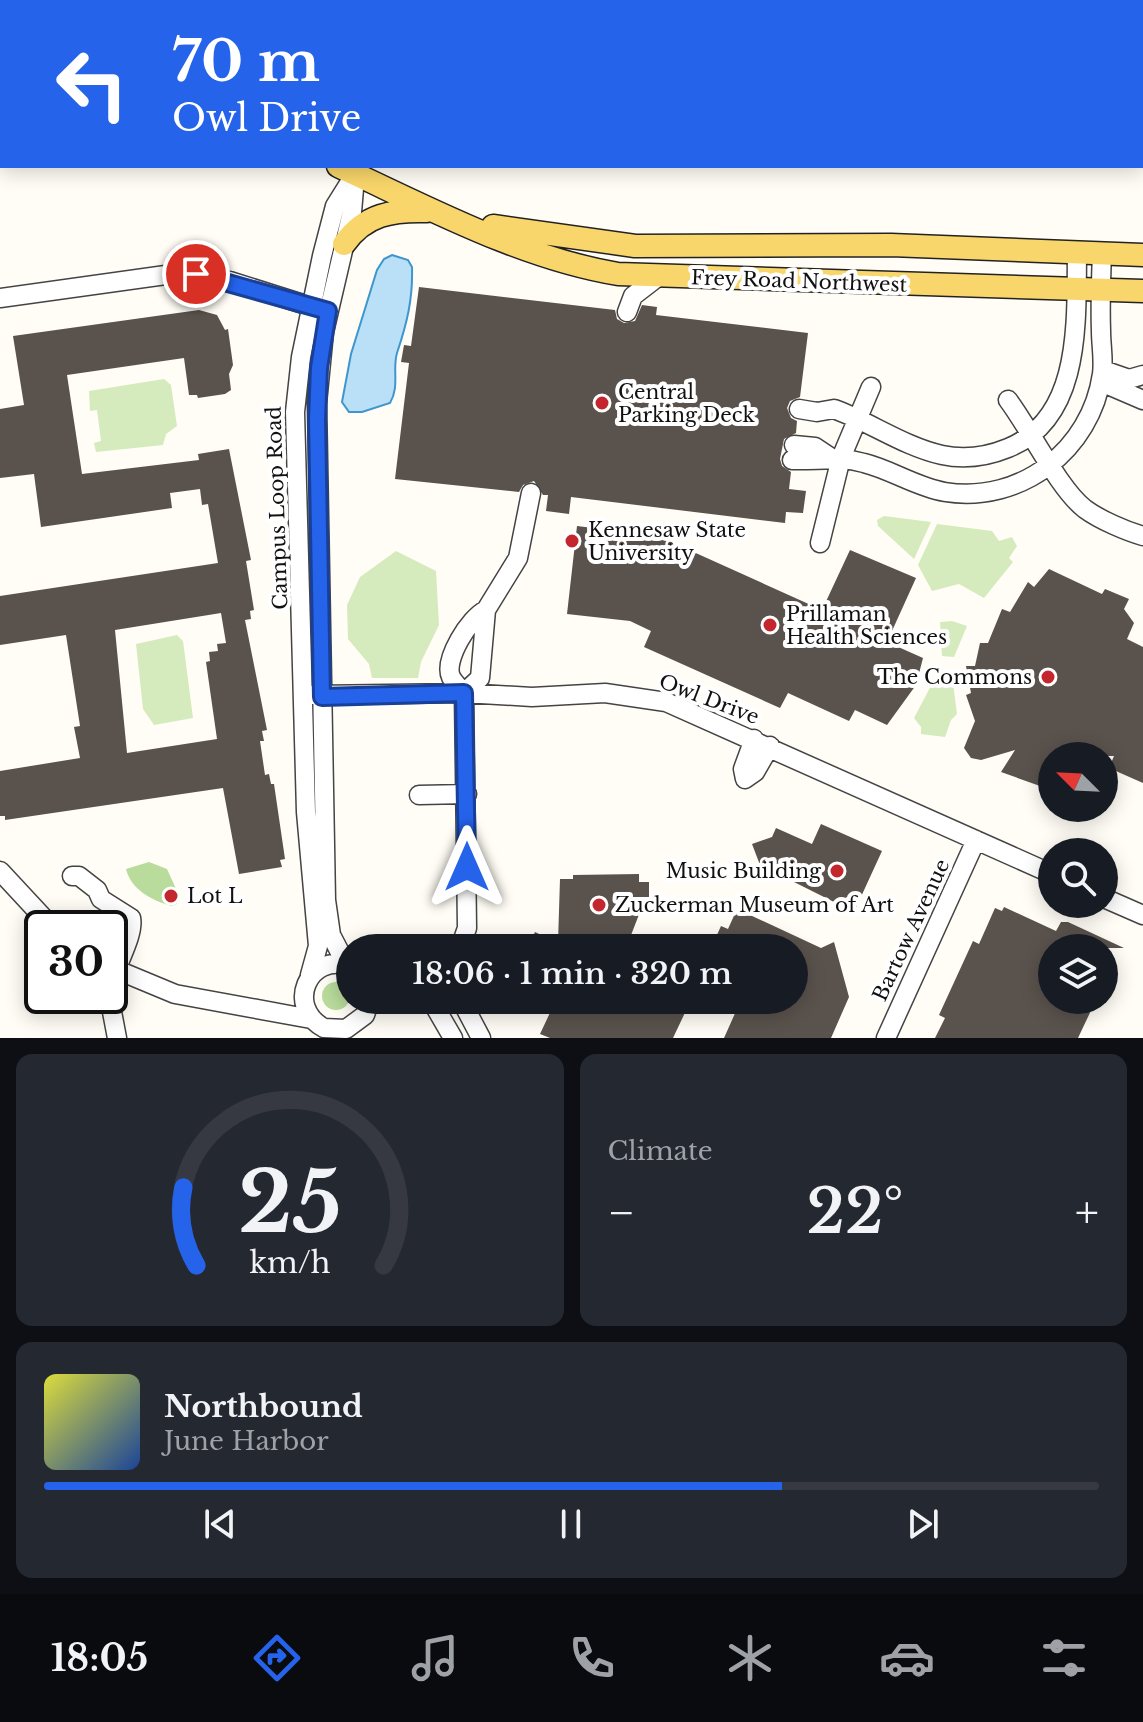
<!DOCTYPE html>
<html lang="en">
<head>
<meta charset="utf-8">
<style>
  body { margin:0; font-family:"Libre Baskerville",serif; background:#242831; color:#f1f3f6; height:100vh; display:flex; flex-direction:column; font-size:30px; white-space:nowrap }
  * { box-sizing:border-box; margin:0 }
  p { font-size:26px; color:#9ea1a6 }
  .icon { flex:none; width:44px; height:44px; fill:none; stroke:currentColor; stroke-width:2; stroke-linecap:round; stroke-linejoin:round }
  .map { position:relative; height:1038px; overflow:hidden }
  .details { display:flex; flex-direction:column; gap:16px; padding:16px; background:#0d0f14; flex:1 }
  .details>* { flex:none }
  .guide { position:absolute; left:0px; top:0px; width:1144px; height:168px; box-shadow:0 4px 20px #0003; background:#2563eb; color:#fff; overflow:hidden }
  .needle { width:52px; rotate:294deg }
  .controls { position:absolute; left:1038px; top:742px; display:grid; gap:16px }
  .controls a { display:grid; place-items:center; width:80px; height:80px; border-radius:50%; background:#171b24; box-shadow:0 4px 20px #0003; font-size:40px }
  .speed { position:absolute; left:24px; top:910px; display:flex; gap:16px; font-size:40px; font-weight:700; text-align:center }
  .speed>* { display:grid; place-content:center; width:104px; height:104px; border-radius:50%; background:#171b24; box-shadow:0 4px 20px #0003; line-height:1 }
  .speed .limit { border:4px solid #111; border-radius:12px; background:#fff; color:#111 }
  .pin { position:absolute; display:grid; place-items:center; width:68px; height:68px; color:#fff; margin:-34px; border:4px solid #fff; border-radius:50%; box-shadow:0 2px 8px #0007 }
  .me { position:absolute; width:88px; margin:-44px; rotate:0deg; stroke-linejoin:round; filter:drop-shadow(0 0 6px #0008) }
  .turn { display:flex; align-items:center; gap:28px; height:168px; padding:0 40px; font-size:36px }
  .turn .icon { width:104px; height:104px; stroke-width:2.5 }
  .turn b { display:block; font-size:56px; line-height:68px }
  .big { font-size:60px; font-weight:600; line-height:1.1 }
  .details .card { flex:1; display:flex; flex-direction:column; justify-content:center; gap:12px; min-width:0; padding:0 28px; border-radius:16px; background:#242831 }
  .details .dial { align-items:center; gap:0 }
  .dial svg { height:208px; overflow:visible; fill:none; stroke:#363941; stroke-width:7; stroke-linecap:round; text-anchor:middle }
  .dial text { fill:#f1f3f6; stroke:none }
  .song { display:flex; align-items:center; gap:24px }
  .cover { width:96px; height:96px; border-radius:12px; background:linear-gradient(135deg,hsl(60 70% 55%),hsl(220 70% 35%)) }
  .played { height:8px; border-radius:4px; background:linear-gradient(90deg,#2563eb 70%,#363941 70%) }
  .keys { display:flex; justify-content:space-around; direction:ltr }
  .heat { display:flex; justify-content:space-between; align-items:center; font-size:44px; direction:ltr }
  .details .tiles { flex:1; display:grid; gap:16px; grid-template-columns:1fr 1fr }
  .card:last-child { grid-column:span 2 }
  .trip { position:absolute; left:336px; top:934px; width:472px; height:80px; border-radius:40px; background:#171b24; box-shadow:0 4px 20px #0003; font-weight:600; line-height:80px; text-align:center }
  .menu { display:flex; height:128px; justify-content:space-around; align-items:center; background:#090b0e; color:#9ea1a6 }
  .menu .icon { width:56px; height:56px }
  .menu .current { color:#2563eb }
  .menu b { font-size:36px; color:#f1f3f6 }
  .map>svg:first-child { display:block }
  .green { fill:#d5ebbd }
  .forest { fill:#b9dc9c }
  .water { fill:#b9e0f7; stroke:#3f96cf; stroke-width:2 }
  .building { fill:#5a524d; fill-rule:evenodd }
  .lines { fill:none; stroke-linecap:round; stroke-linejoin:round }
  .minor-casing { stroke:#444; stroke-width:21 }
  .major-casing { stroke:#222; stroke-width:25 }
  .highway-casing { stroke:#222; stroke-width:29 }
  .minor { stroke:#fff; stroke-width:18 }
  .major { stroke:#f9d66b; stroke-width:22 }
  .highway { stroke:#f5a25d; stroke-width:26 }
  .route-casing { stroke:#184099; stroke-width:20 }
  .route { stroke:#2563eb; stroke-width:14 }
  .poi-dot { fill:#c4262e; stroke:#fff; stroke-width:3 }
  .labels { text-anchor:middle; stroke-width:8; stroke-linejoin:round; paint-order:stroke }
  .street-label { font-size:20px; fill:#111; stroke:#fff }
  .poi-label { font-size:20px; fill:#111; stroke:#fff; text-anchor:start }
</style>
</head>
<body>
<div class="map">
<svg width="1143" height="1038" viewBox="0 0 1143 1038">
  <rect width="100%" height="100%" fill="#fffdf5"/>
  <!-- green -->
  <path class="green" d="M 164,379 L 171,385 L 177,426 L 166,434 L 163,445 L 96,452 L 94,443 L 101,441 L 97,410 L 90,411 L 89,391 Z
    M 884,516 L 931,522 L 914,559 L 878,526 L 877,520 Z
    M 937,524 L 992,531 L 999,541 L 1012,537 L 1017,546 L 1009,558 L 1013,562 L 984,598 L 959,584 L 932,591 L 918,565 Z
    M 396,551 L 436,571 L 439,625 L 421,662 L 418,678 L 372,678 L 369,664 L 348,639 L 347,605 L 360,577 Z
    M 952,621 L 967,626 L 954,657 L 942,656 L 940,622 Z
    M 177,635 L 183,641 L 193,718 L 154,725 L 143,709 L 136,644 Z
    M 943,677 L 953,683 L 957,714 L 951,720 L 945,737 L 921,734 L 921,727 L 914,718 L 934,680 Z"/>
  <!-- forest -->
  <path class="forest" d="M 149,862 L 167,869 L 177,891 L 177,904 L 171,906 C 152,900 131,890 126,869 Z
    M322 996a14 14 0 1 1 28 0a14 14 0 1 1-28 0Z"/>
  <!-- water -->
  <path class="water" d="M 392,255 L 408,260 L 412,267 C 413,299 407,323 397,353 C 392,370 400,386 390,403 L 362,412 L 349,412 L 342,402 L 351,354 L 377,270 L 384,259 Z"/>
  <!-- building -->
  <path class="building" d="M 419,287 L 615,310 L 617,319 L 624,323 L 635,321 L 642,305 L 657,307 L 656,315 L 808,333 L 800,397 L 790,401 L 787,408 L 791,418 L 797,421 L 796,433 L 784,439 L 780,459 L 782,466 L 791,472 L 789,489 L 806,491 L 803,513 L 786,512 L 785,523 L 571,497 L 569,514 L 546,511 L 548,495 L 543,495 L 534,481 L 523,485 L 519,492 L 395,479 L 409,363 L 401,362 L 404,345 L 411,346 Z
    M 199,310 L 217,315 L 225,330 L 228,329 L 233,365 L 229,374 L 231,390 L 225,394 L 198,398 L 197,395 L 189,395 L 184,358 L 67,375 L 82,474 L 199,460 L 198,454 L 229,449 L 251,560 L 246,561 L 254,610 L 250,611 L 251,619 L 245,620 L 267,730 L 262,731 L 264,741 L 260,741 L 265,775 L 269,774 L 271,784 L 274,784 L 285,859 L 280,860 L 282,867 L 239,874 L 223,788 L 5,820 L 5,816 L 0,816 L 0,771 L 80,758 L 74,727 L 80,726 L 66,635 L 0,645 L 0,596 L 218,563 L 208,504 L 202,505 L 200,489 L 170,493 L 172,508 L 41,527 L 34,474 L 0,478 L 0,409 L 24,405 L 13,336 ZM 221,613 L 226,643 L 217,644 L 218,651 L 209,652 L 210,661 L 206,662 L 217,739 L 127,753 L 115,630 Z
    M 577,526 L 658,536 L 822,610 L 850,550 L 916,578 L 887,642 L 923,658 L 916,685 L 887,725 L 855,710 L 849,721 L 788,693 L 780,708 L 644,647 L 651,631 L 630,621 L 567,614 Z
    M 1049,569 L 1102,594 L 1105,589 L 1129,599 L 1124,609 L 1134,623 L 1127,639 L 1143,647 L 1143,783 L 1109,768 L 1114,756 L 1052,756 L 1052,787 L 1040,786 L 1001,772 L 1015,750 L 981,760 L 971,758 L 964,748 L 975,721 L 966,695 L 971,693 L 966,666 L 975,666 L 980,643 L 988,643 L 1002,609 L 1010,612 L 1028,582 L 1034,587 Z
    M 821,824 L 882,851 L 854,912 L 760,865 L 752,844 L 772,837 L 776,828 L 812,844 Z
    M 639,874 L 639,882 L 649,882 L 649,897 L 639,897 L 640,912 L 626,948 L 527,948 L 535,932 L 558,943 L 560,879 L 573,879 L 573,875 Z
    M 1004,907 L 1056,931 L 1061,922 L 1068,922 L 1124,948 L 1052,948 L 1052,1000 L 1096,1000 L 1078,1038 L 935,1038 L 945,1018 L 939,1015 L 973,941 L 979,944 L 995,908 L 1002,911 Z
    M 737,909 L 821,948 L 834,942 L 849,997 L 831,1038 L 724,1038 L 741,1000 L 794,1000 L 794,948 L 711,948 L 721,926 L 728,929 Z
    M 556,1000 L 691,1000 L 673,1038 L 550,1038 L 540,1034 Z"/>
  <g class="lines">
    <defs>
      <path id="minor" d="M 0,298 L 180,273 L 230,281 L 322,310
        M 627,312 L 633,296 L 659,276
        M 1103,370 L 1129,379 L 1143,375
        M 1101,382 L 1143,400
        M 1008,400 C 1030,429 1059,489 1085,509 C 1100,520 1126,531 1143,536
        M 799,409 L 817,412 L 834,409 C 870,422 905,447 942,455 C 965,460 986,457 1008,448 C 1083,418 1076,319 1077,252
        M 794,445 L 815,447 L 830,457
        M 792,460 C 818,461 839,456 864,463 C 892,470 916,487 945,492 C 1021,504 1091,450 1102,374 C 1104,360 1101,345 1101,331 C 1100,305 1101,278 1102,252
        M 820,543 L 841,458 L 871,387
        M 464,693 L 480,678 L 486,610 L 518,558 L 531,493
        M 464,693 C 460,688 454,683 451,677 C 443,660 470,617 486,610
        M 313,695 L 464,693 L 532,697 L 605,693 L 666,702 L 1052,874
        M 754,739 L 743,769 L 745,779 L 755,772 L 770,746
        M 419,795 L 467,794
        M 0,871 L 53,928
        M 72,876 L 79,876 L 97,890 L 101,899 L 131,918 C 135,935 114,968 110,988
        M 1104,898 L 1143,915
        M 110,942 L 121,923 L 131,918
        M 460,948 L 467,928 L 464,693
        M 346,964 L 331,935 L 326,900 L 317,403 L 324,332 L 352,212 L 355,177
        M 350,966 C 308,952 285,1007 324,1028 L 346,1029 L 365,1015 L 370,1000
        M 110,967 L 175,994 L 311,1019
        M 310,975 L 318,946 L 306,812 L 295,412 L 301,357 L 322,256 L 335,206 L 355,174
        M 109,996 L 117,1038
        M 431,1000 L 453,1038
        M 461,1000 L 481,1038
        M 886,1038 L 976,840"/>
      <path id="major" d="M 0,10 L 2,11
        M 338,166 C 427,207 521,258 618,274 L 1143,291
        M 493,226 L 635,246 L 891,245 L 1143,255
        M 344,244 C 365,214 393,210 427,211"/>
      <path id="highway" d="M 1107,0 L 1130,2
        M 186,2 L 204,0
        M 521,2 L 555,0
        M 0,32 L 2,32
        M 1142,54 L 1143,54
        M 0,58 L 2,58
        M 0,110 L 2,110"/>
    </defs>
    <!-- minor casing -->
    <use href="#minor" class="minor-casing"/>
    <!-- major casing -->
    <use href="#major" class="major-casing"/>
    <!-- highway casing -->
    <use href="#highway" class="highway-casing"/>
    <!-- minor -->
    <use href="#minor" class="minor"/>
    <!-- major -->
    <use href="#major" class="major"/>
    <!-- highway -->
    <use href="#highway" class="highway"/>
  </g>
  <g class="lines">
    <defs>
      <path id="route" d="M 196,274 L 328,311 L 319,368 L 317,419 L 322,697 L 464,693 L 467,867"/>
    </defs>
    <!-- route casing -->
    <use href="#route" class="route-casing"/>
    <!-- route -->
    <use href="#route" class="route"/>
  </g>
  <!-- markers -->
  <g class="poi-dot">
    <circle cx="602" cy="403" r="8"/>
    <circle cx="572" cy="541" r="8"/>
    <circle cx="770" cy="625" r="8"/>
    <circle cx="1048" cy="677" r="8"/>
    <circle cx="837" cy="871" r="8"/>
    <circle cx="171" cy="896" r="8"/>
    <circle cx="599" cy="905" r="8"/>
  </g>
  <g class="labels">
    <!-- street labels -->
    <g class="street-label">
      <text transform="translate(799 281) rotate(2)" y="7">Frey Road Northwest</text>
      <text transform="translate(277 508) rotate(-92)" y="7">Campus Loop Road</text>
      <text transform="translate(709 699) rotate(21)" y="7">Owl Drive</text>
      <text transform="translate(911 930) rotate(-65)" y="7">Bartow Avenue</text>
    </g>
    <!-- poi labels -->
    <g class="poi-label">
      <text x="618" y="399">Central<tspan x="618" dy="23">Parking Deck</tspan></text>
      <text x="588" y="537">Kennesaw State<tspan x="588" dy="23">University</tspan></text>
      <text x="786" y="621">Prillaman<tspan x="786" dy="23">Health Sciences</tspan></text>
      <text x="1032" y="684" text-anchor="end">The Commons</text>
      <text x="821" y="878" text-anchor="end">Music Building</text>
      <text x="187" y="903">Lot L</text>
      <text x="615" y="912">Zuckerman Museum of Art</text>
    </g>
  </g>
</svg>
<div class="controls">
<a><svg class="needle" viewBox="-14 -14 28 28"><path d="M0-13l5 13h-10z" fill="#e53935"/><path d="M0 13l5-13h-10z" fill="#9ea1a6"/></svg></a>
<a><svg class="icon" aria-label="search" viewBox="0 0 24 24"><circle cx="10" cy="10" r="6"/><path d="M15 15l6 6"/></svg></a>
<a><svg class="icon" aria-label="layers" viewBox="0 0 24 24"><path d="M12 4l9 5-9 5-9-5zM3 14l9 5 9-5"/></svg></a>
</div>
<div class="speed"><div class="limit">30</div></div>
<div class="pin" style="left:196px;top:274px;background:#d93025"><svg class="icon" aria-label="arrive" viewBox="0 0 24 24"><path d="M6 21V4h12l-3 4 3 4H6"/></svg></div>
<svg class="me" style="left:467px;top:867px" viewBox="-20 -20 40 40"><path d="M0-17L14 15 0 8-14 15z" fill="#2563eb" stroke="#fff" stroke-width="4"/></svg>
<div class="trip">18:06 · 1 min · 320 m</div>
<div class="guide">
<div class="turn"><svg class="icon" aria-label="left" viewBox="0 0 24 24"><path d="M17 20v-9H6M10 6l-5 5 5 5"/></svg><div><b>70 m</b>Owl Drive</div></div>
</div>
</div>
<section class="details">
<div class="tiles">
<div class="card dial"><svg viewBox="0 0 100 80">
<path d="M14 69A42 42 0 1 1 86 69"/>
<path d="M14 69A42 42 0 0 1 9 39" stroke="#2563eb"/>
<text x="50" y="56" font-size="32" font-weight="700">25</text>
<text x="50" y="72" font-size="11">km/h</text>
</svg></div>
<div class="card"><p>Climate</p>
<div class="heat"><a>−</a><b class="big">22°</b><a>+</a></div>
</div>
<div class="card">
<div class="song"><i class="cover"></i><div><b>Northbound</b><p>June Harbor</p></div></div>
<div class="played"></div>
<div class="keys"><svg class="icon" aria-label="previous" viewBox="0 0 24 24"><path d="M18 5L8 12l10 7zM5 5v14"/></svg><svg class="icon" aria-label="pause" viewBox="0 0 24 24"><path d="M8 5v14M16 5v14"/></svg><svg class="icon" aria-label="next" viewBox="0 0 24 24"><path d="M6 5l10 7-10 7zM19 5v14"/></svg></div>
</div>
</div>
</section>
<nav class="menu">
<b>18:05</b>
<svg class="icon current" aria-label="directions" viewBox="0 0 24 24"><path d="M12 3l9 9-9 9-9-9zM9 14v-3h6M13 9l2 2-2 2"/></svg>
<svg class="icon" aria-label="music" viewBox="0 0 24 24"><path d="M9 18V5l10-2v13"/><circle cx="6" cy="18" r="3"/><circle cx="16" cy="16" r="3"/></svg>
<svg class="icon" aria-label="phone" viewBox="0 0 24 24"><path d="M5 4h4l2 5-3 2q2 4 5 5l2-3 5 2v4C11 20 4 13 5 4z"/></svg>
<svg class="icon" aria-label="climate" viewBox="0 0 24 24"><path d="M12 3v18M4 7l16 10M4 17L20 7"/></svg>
<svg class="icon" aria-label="car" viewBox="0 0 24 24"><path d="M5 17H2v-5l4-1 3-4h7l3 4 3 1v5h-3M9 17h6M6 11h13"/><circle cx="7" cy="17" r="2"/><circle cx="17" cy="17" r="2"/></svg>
<svg class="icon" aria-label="filters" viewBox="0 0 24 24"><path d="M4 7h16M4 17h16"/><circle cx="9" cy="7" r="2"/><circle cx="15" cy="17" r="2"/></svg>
</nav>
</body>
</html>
